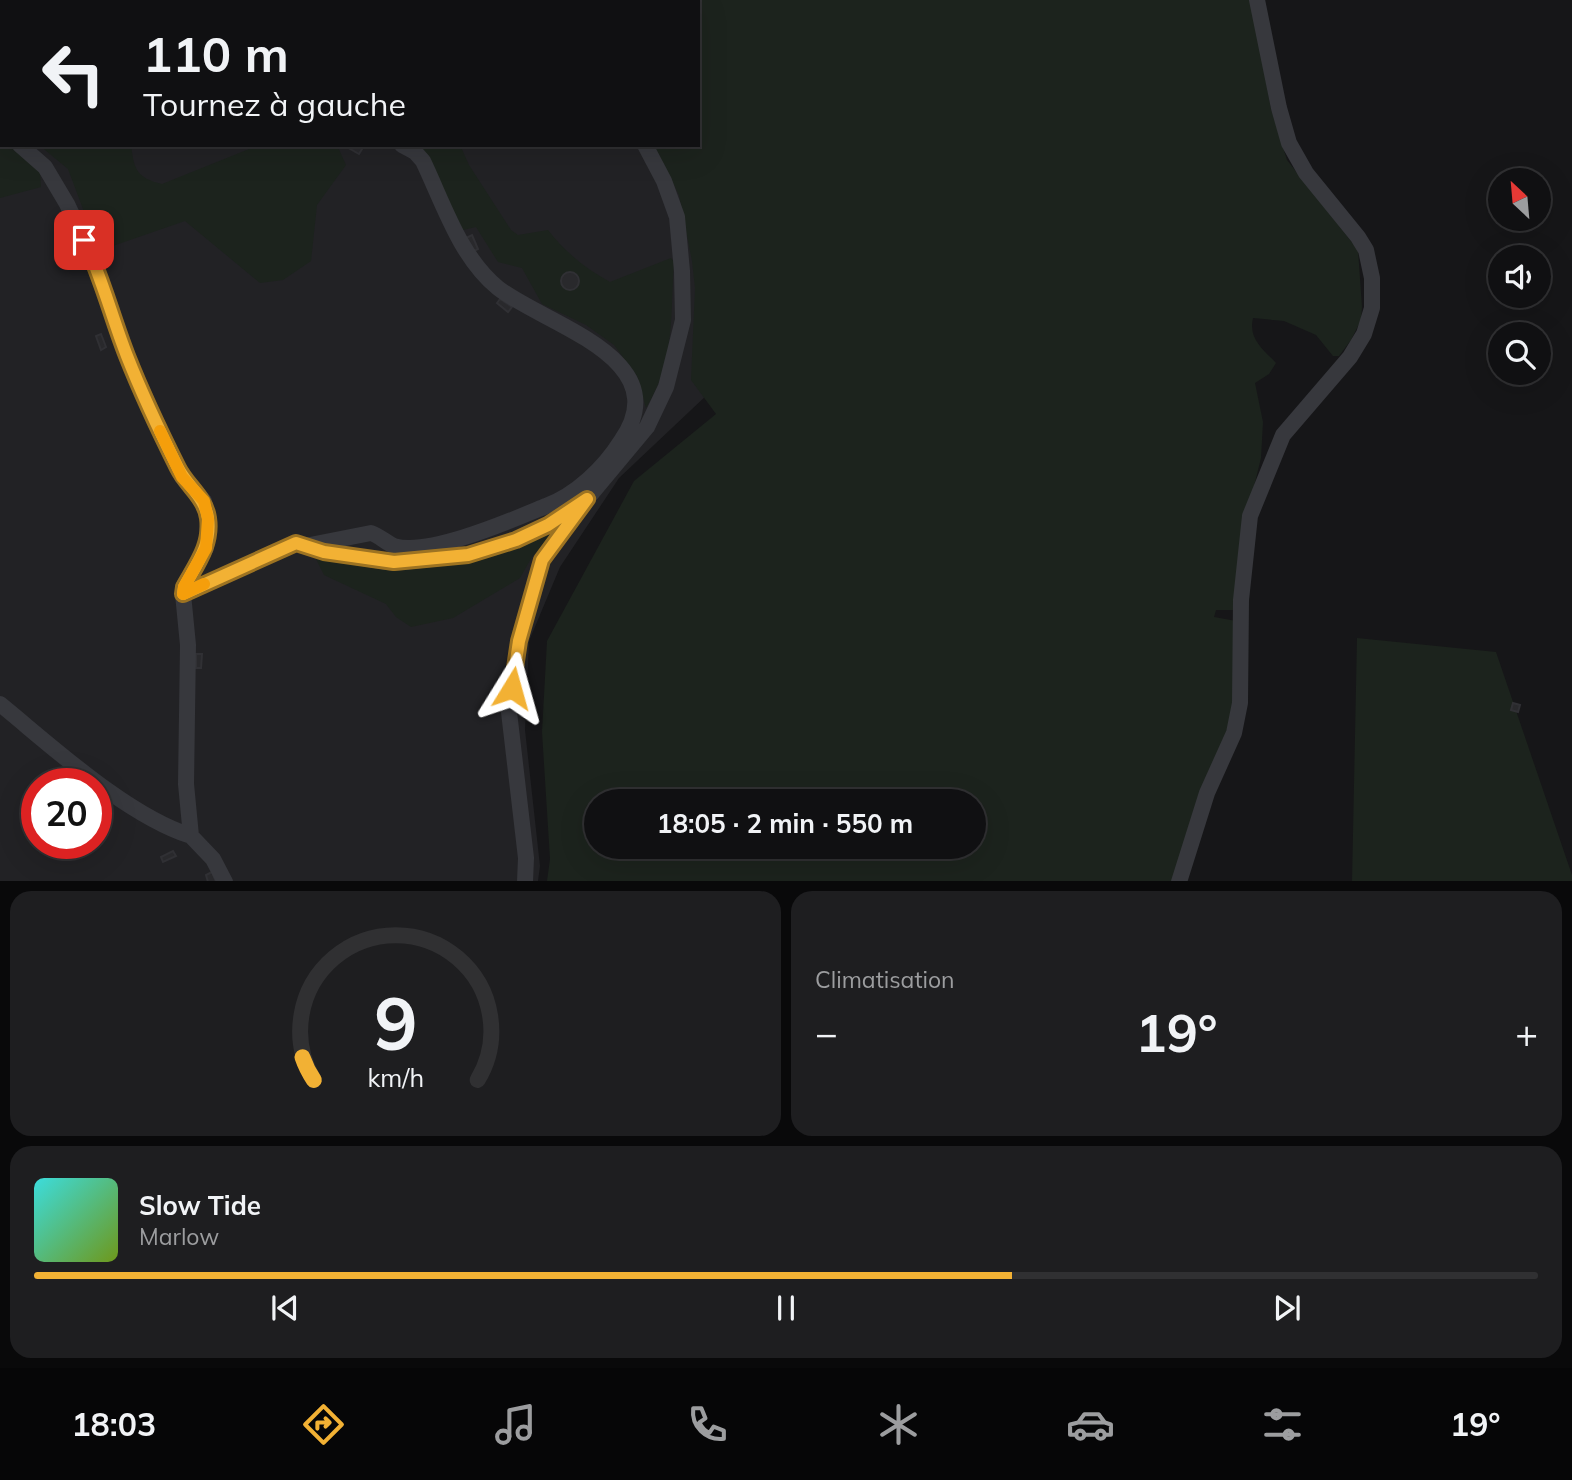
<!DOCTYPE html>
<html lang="fr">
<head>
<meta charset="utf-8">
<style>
  body { margin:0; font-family:Mulish,sans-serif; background:#1e1e20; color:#f1f3f6; height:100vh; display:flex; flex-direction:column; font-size:26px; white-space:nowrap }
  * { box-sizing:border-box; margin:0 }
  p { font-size:23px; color:#9c9d9f }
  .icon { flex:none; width:38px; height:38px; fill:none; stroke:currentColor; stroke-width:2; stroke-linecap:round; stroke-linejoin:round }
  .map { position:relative; height:881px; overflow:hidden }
  .side { display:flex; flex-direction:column; gap:10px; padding:10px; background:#09090a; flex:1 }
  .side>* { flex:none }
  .guide { position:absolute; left:0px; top:0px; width:700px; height:147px; box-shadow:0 7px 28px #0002,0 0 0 2px #303032; background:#101012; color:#f1f3f6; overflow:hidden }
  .needle { width:46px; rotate:334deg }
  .fabs { position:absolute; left:1488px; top:168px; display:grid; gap:14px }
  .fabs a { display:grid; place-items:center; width:63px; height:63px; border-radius:50%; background:#101012; box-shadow:0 7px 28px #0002,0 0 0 2px #303032; font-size:35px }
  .speed { position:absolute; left:21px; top:768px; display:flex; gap:14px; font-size:35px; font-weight:700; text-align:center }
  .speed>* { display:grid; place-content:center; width:91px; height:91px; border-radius:50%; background:#101012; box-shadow:0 7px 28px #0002,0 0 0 2px #303032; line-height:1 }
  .speed .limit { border:10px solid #d22; background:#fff; color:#111 }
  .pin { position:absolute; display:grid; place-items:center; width:60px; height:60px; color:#fff; margin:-30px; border-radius:14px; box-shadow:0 4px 10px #0006 }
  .me { position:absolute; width:77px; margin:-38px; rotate:8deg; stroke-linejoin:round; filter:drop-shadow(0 0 5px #0008) }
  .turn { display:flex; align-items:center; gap:24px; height:147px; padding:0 28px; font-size:32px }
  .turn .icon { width:91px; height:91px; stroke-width:2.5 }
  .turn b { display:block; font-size:49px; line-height:60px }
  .big { font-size:52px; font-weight:700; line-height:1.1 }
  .side .tile { flex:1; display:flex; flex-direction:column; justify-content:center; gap:10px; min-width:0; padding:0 24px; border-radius:21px; background:#1e1e20 }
  .side .dial { align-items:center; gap:0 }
  .dial svg { height:182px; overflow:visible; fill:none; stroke:#303032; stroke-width:7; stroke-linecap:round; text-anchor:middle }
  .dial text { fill:#f1f3f6; stroke:none }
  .song { display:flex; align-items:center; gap:21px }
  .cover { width:84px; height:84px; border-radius:10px; background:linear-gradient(135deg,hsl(180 70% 55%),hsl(80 70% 35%)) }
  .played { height:7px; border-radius:4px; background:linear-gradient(90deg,#f2b134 65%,#303032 65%) }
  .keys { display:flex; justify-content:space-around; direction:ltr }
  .heat { display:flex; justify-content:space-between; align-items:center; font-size:38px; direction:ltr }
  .side .tiles { flex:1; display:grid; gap:10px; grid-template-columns:1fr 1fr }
  .tile:last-child { grid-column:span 2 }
  .trip { position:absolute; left:584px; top:789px; width:402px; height:70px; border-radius:35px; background:#101012; box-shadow:0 7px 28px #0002,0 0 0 2px #303032; font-weight:700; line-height:70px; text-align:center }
  .tabs { display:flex; height:112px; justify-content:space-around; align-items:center; background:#060607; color:#9c9d9f }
  .tabs .icon { width:49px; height:49px }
  .tabs .on { color:#f2b134 }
  .tabs b { font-size:32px; color:#f1f3f6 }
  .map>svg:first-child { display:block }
  .built { fill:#222225; fill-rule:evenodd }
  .green { fill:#1c231d; fill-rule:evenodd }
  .building { fill:#29292c; stroke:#303034; stroke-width:2 }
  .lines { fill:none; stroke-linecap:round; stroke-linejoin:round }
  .minor { stroke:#37383d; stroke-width:16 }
  .route-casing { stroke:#9d7322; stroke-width:18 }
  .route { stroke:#f2b134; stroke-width:12 }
  .slow { stroke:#f59e0b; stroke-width:12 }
</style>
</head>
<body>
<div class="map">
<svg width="1572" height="882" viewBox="0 0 1572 882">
  <rect width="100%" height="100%" fill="#161618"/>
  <!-- built -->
  <path class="built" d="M 0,0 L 505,2 L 2,2 L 2,145 L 676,145 L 713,259 L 709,393 L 619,478 L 560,567 L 529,641 L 525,730 L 540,866 L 538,881 L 0,881 ZM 37,784 L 96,784 L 96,844 L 37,844 Z"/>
  <!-- green -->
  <path class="green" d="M 469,0 L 1251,0 L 1271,109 L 1287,160 L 1358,250 L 1362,307 L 1361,320 L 1351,340 L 1339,356 L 1333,356 L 1316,335 L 1284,321 L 1253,318 C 1248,339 1263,349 1276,363 L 1269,374 L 1255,383 L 1263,422 L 1261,458 L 1248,511 L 1237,610 L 1216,610 L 1214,617 L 1236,621 L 1237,700 L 1176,881 L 547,881 L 550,859 L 542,732 L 547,641 L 634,481 L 716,414 L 691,380 L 695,288 L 692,261 L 679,195 L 654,145 L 698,145 L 698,2 ZM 597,802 L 975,802 L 975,847 L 597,847 Z
    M 0,132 L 2,145 L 13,145 L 40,170 L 41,187 L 0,198 Z
    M 39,145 L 131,145 C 134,170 137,178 162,184 L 259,145 L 337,145 L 346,165 L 317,205 L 311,261 L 283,280 L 260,283 L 185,221 L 101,250 L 89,225 L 68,169 Z
    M 419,145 L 460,145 L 469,165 L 511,230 L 518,235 L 548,230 C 565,252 586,269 610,282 L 671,258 L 674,262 C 670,315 676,360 646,408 L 637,376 L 614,345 L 586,325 L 542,304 L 522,268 L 498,262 L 476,227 L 463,230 Z
    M 558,526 L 532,557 L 520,578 L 453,618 L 411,627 L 396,617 L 386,604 L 324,575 L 315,557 L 367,567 L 434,567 L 481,560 Z
    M 1357,638 L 1496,652 L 1572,875 L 1572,881 L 1352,882 Z"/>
  <!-- building -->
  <path class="building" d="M 348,145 L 355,145 L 362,149 L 359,154 L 347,147 Z
    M 472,235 L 478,249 L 472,252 L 466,238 Z
    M561 281a9 9 0 1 1 18 0a9 9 0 1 1-18 0Z
    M 500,299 L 512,307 L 508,312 L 497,303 Z
    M 101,334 L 106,347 L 101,350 L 96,336 Z
    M 196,654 L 202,654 L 201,668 L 196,668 Z
    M 1513,703 L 1520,705 L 1518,712 L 1511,710 Z
    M 173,851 L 176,856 L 163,862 L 161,857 Z
    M 212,872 L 216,882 L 208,882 L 206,875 Z"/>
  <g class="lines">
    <!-- minor -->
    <path class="minor" d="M 461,0 L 463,2
      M 312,2 L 312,0
      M 0,120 L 2,123
      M 20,145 L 45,167 L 67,204 L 93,259 L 127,357 L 162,435 L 182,477 L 204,501 L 208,519 L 206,548 L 183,587 L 183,594 L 188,645 L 186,784 L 191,836 L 213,859 L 225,882
      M 305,546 L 371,533 C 380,536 386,543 394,546 C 428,557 512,520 546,506 C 576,495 604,468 621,441 C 679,358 545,325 498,288 C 460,257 444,205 423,161 L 415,152 L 402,145
      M 183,594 L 296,543 L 324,552 L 394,563 L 468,555 L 516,540 L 548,525 L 587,499 L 647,427 L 666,387 L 683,320 L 682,271 L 677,217 L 664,181 L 645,145
      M 0,704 C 54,748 126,815 191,836
      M 525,882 L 526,858 L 509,712 L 519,641 L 542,560 L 579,509
      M 1179,882 L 1207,793 L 1234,733 L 1240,703 L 1241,600 L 1250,516 L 1283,435 L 1350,357 L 1364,334 L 1372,308 L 1372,278 L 1366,250 L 1358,237 L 1306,173 L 1289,143 L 1279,108 L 1257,0"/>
  </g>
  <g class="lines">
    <defs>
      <path id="route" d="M 84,240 C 102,277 112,318 127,356 C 142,394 160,432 178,468 C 187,486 205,497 208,518 C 212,545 196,565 184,587 L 183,594 L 296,543 L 324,552 L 394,562 L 468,555 L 516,540 L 548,525 L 587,499 L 542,560 L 519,641 L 512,688"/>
    </defs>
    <!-- route casing -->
    <use href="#route" class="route-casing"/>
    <!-- route -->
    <use href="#route" class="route"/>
    <!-- slow -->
    <path class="slow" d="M 160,431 L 182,477 L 204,501 L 208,519 L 206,548 L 184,587 L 183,594 L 204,584"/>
  </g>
</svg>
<div class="fabs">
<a><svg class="needle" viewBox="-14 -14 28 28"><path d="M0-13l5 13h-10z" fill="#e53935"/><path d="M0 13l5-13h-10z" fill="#9c9d9f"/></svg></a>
<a><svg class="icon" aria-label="sound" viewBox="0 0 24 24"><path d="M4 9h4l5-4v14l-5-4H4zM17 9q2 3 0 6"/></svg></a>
<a><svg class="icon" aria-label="search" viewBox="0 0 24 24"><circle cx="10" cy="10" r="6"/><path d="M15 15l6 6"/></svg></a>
</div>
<div class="speed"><div class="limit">20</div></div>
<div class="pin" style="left:84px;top:240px;background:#d93025"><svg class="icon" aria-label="arrive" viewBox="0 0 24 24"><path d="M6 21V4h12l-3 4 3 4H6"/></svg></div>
<svg class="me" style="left:512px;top:688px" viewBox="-20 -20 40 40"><path d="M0-17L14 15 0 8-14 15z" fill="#f2b134" stroke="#fff" stroke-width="4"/></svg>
<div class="trip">18:05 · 2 min · 550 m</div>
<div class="guide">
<div class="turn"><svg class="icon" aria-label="left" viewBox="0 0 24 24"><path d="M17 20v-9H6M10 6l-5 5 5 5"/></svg><div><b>110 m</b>Tournez à gauche</div></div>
</div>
</div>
<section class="side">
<div class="tiles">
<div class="tile dial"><svg viewBox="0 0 100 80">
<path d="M14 69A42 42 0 1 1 86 69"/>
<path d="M14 69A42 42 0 0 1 9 59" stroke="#f2b134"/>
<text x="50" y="56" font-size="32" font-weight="700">9</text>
<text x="50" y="72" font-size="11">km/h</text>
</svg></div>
<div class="tile"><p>Climatisation</p>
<div class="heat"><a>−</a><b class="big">19°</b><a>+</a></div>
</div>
<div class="tile">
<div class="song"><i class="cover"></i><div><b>Slow Tide</b><p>Marlow</p></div></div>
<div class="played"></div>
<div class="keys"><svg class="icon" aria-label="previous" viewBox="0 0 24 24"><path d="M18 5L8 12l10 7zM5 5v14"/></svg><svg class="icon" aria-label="pause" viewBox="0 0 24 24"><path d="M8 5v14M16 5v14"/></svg><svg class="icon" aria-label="next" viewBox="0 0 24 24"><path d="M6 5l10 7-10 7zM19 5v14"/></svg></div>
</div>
</div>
</section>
<nav class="tabs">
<b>18:03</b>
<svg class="icon on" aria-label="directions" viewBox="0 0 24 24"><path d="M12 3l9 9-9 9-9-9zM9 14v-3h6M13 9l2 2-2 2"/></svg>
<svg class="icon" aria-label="music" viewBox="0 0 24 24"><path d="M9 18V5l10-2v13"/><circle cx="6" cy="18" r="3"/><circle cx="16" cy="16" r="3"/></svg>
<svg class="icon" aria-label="phone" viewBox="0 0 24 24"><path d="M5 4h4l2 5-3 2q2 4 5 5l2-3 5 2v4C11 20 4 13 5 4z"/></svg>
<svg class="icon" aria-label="climate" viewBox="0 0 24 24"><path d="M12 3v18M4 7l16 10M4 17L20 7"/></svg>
<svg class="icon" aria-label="car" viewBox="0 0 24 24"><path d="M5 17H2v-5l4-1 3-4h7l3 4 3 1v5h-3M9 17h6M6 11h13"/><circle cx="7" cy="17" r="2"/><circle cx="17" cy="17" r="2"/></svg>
<svg class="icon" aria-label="filters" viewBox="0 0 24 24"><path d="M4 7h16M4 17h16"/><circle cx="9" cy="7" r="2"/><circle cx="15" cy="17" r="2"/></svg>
<b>19°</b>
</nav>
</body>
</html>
